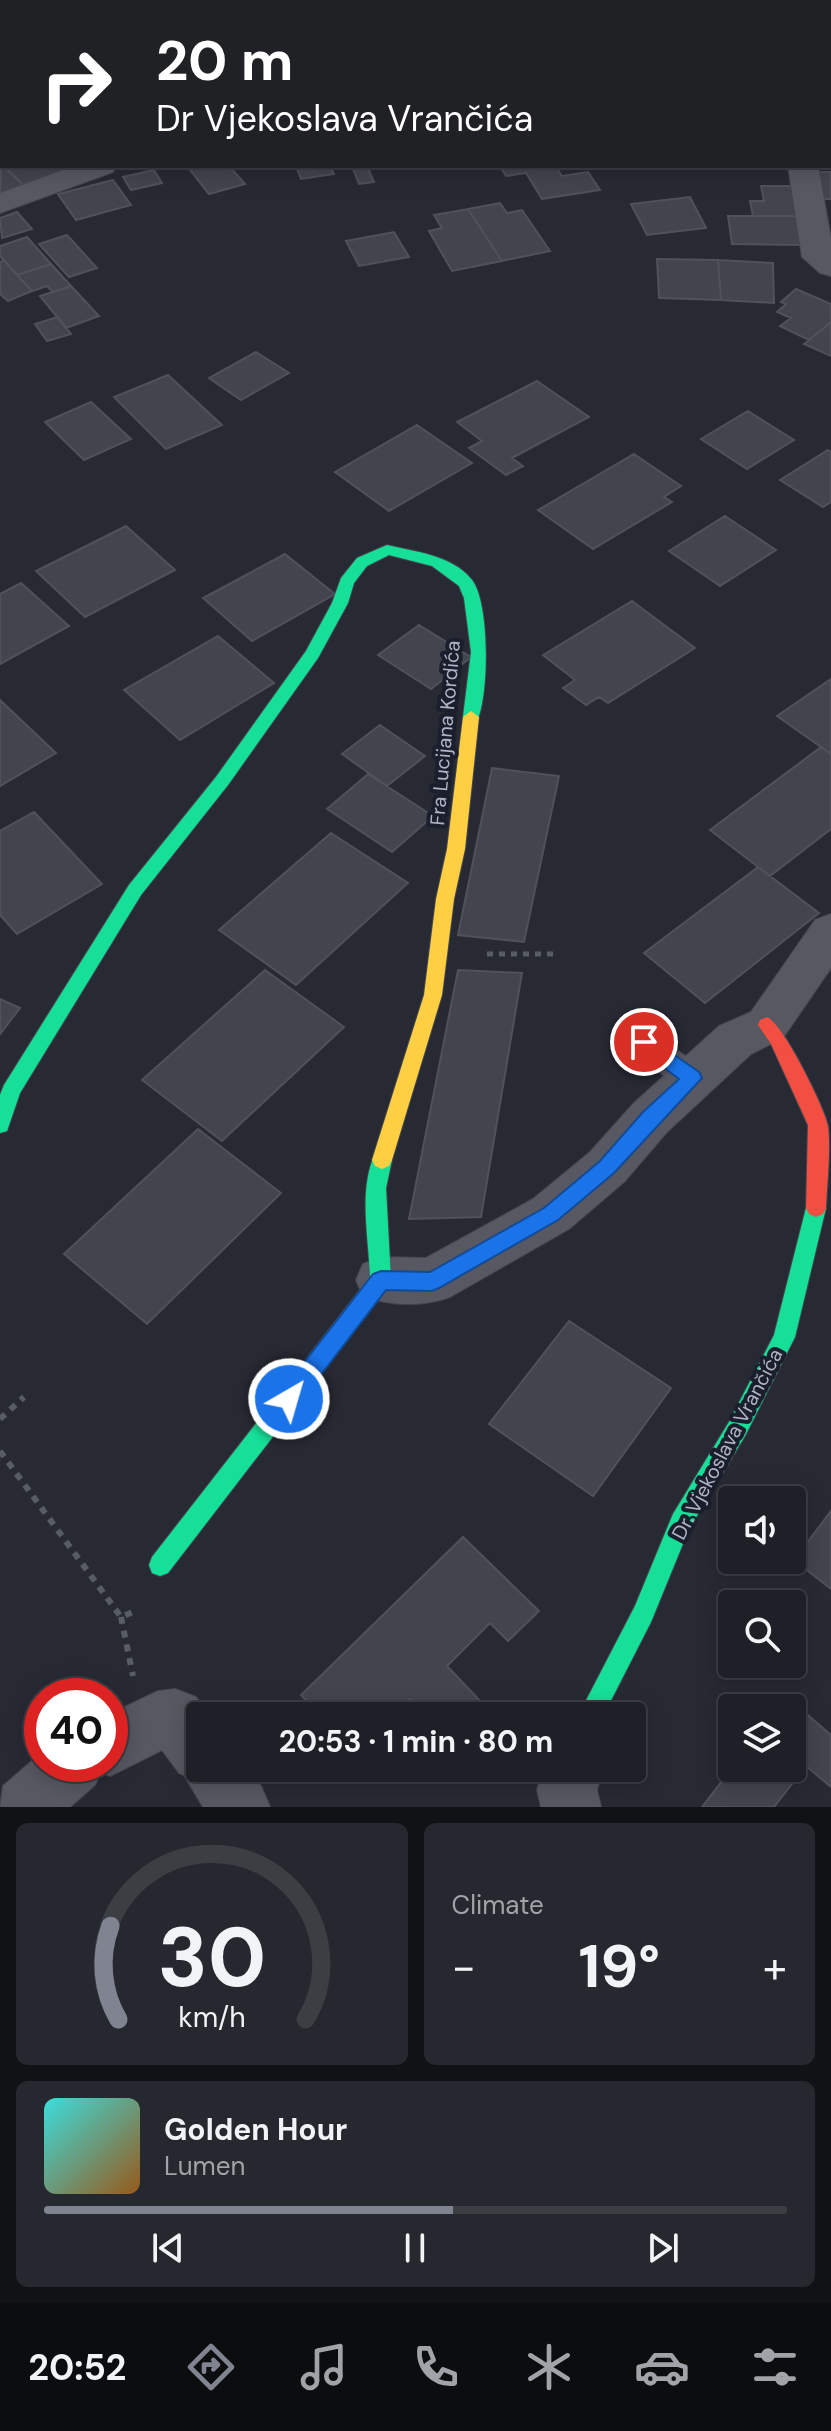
<!DOCTYPE html>
<html lang="en">
<head>
<meta charset="utf-8">
<style>
  body { margin:0; font-family:"DM Sans",sans-serif; background:#25282e; color:#f1f3f6; height:100vh; display:flex; flex-direction:column; font-size:30px; white-space:nowrap }
  * { box-sizing:border-box; margin:0 }
  p { font-size:26px; color:#a0a3a7 }
  .icon { flex:none; width:44px; height:44px; fill:none; stroke:currentColor; stroke-width:2; stroke-linecap:round; stroke-linejoin:round }
  .map { position:relative; height:1807px; overflow:hidden }
  .drawer { display:flex; flex-direction:column; gap:16px; padding:16px; background:#101215; flex:1 }
  .drawer>* { flex:none }
  .hud { position:absolute; left:0px; top:0px; width:832px; height:168px; box-shadow:0 4px 20px #0003,0 0 0 2px #3b3e43; background:#202124; color:#fff; overflow:hidden }
  .tools { position:absolute; left:718px; top:1486px; display:grid; gap:16px }
  .tools a { display:grid; place-items:center; width:88px; height:88px; border-radius:8px; background:#1d2026; box-shadow:0 4px 20px #0003,0 0 0 2px #3b3e43; font-size:40px }
  .speed { position:absolute; left:24px; top:1678px; display:flex; gap:16px; font-size:40px; font-weight:700; text-align:center }
  .speed>* { display:grid; place-content:center; width:104px; height:104px; border-radius:50%; background:#1d2026; box-shadow:0 4px 20px #0003,0 0 0 2px #3b3e43; line-height:1 }
  .speed .limit { border:12px solid #d22; background:#fff; color:#111 }
  .pin { position:absolute; display:grid; place-items:center; width:68px; height:68px; color:#fff; margin:-34px; border:4px solid #fff; border-radius:50%; box-shadow:0 2px 8px #0007 }
  .me { position:absolute; width:88px; margin:-44px; rotate:38deg; stroke-linejoin:round; filter:drop-shadow(0 0 6px #0008) }
  .turn { display:flex; align-items:center; gap:28px; height:168px; padding:0 24px; font-size:36px }
  .turn .icon { width:104px; height:104px; stroke-width:2.5 }
  .turn b { display:block; font-size:56px; line-height:68px }
  .big { font-size:60px; font-weight:700; line-height:1.1 }
  .drawer .card { flex:1; display:flex; flex-direction:column; justify-content:center; gap:12px; min-width:0; padding:0 28px; border-radius:12px; background:#25282e }
  .drawer .dial { align-items:center; gap:0 }
  .dial svg { height:208px; overflow:visible; fill:none; stroke:#3b3e43; stroke-width:7; stroke-linecap:round; text-anchor:middle }
  .dial text { fill:#f1f3f6; stroke:none }
  .song { display:flex; align-items:center; gap:24px }
  .cover { width:96px; height:96px; border-radius:12px; background:linear-gradient(135deg,hsl(180 70% 55%),hsl(30 70% 35%)) }
  .played { height:8px; border-radius:4px; background:linear-gradient(90deg,#808491 55%,#3b3e43 55%) }
  .keys { display:flex; justify-content:space-around; direction:ltr }
  .heat { display:flex; justify-content:space-between; align-items:center; font-size:44px; direction:ltr }
  .drawer .tiles { flex:1; display:grid; gap:16px; grid-template-columns:1fr 1fr }
  .card:last-child { grid-column:span 2 }
  .trip { position:absolute; left:186px; top:1702px; width:460px; height:80px; border-radius:8px; background:#1d2026; box-shadow:0 4px 20px #0003,0 0 0 2px #3b3e43; font-weight:700; line-height:80px; text-align:center }
  .tab-bar { display:flex; height:128px; justify-content:space-around; align-items:center; background:#0c0d0f; color:#a0a3a7 }
  .tab-bar .icon { width:56px; height:56px }
  .tab-bar .active { color:#808491 }
  .tab-bar b { font-size:36px; color:#f1f3f6 }
  .map>svg:first-child { display:block }
  .building { fill:#42454e; stroke:#4f515b; stroke-width:2 }
  .lines { fill:none; stroke-linecap:round; stroke-linejoin:round }
  .lane-casing { stroke:#444750; stroke-width:2 }
  .street-casing { stroke:#444750; stroke-width:2 }
  .fast-casing { stroke:#444750; stroke-width:2 }
  .slow-casing { stroke:#444750; stroke-width:2 }
  .jam-casing { stroke:#444750; stroke-width:2 }
  .path-far1 { stroke:#585c63; stroke-width:5; stroke-dasharray:6 6; stroke-linecap:butt }
  .path { stroke:#585c63; stroke-width:6; stroke-dasharray:7 7; stroke-linecap:butt }
  .lane { fill:#575861; fill-rule:evenodd }
  .street { fill:#575861; fill-rule:evenodd }
  .fast { fill:#16e098; fill-rule:evenodd }
  .slow { fill:#ffcf43; fill-rule:evenodd }
  .jam { fill:#f24e42; fill-rule:evenodd }
  .route { fill:#1a73e8; stroke:#114b97; stroke-width:2 }
  .labels { text-anchor:middle; stroke-width:8; stroke-linejoin:round; paint-order:stroke }
  .street-label { font-size:20px; fill:#b0b4c4; stroke:#1b1f2d }
</style>
</head>
<body>
<div class="map">
<svg width="831" height="1807" viewBox="0 0 831 1807">
  <rect width="100%" height="100%" fill="#272a33"/>
  <!-- building -->
  <path class="building" d="M 1,164 L 2,166 L 27,188 L 0,197 Z
    M 9,166 L 56,166 L 65,173 L 27,188 L 5,167 Z
    M 187,166 L 229,166 L 245,184 L 209,194 Z
    M 296,166 L 330,166 L 334,174 L 301,179 Z
    M 352,166 L 367,166 L 374,182 L 359,184 Z
    M 500,166 L 555,166 L 562,176 L 588,172 L 600,190 L 542,199 L 526,173 L 506,176 Z
    M 154,170 L 162,183 L 131,190 L 123,177 Z
    M 813,172 L 831,172 L 831,199 L 820,199 Z
    M 113,180 L 131,205 L 76,220 L 58,194 Z
    M 761,186 L 797,186 L 804,216 L 753,216 L 750,201 L 764,201 Z
    M 690,197 L 706,228 L 647,235 L 631,204 Z
    M 500,203 L 507,213 L 522,210 L 550,251 L 502,261 L 468,209 Z
    M 468,209 L 502,261 L 452,271 L 429,231 L 442,228 L 434,215 Z
    M 17,212 L 32,229 L 2,238 L 0,218 Z
    M 728,216 L 804,216 L 810,245 L 732,244 Z
    M 394,232 L 409,257 L 359,266 L 346,241 Z
    M 67,235 L 97,268 L 69,277 L 39,244 Z
    M 27,237 L 51,264 L 17,275 L 0,256 L 0,246 Z
    M 657,259 L 718,260 L 721,300 L 659,298 Z
    M 4,260 L 20,278 L 32,291 L 8,301 L 0,294 L 0,262 Z
    M 718,260 L 773,263 L 774,303 L 721,300 Z
    M 51,264 L 71,286 L 53,292 L 47,286 L 32,291 L 17,275 Z
    M 71,286 L 99,316 L 66,328 L 40,296 Z
    M 796,289 L 831,304 L 831,322 L 809,340 L 780,326 L 791,318 L 777,312 L 786,304 L 781,302 Z
    M 58,317 L 71,334 L 47,341 L 35,324 Z
    M 831,322 L 831,356 L 804,344 L 809,340 Z
    M 256,352 L 289,373 L 241,400 L 209,378 Z
    M 168,375 L 222,425 L 166,449 L 114,397 Z
    M 537,381 L 589,417 L 512,458 L 523,466 L 506,475 L 469,448 L 482,441 L 457,422 Z
    M 91,402 L 131,439 L 84,460 L 45,422 Z
    M 748,411 L 794,440 L 747,469 L 701,439 Z
    M 417,425 L 472,463 L 389,511 L 335,472 Z
    M 828,450 L 831,452 L 831,502 L 823,507 L 780,480 Z
    M 634,454 L 681,486 L 664,497 L 672,502 L 593,549 L 538,510 Z
    M 725,516 L 776,550 L 720,586 L 669,551 Z
    M 126,526 L 175,570 L 85,617 L 36,571 Z
    M 285,554 L 335,594 L 252,641 L 203,598 Z
    M 21,583 L 69,626 L 0,664 L 0,594 Z
    M 632,601 L 695,648 L 608,703 L 599,697 L 586,705 L 563,688 L 575,680 L 543,655 Z
    M 419,625 L 471,657 L 431,689 L 378,655 Z
    M 218,636 L 274,683 L 180,740 L 124,690 Z
    M 831,679 L 831,754 L 777,716 Z
    M 0,700 L 56,753 L 0,786 Z
    M 380,725 L 425,756 L 387,786 L 342,754 Z
    M 821,747 L 831,754 L 831,829 L 770,876 L 710,830 Z
    M 492,768 L 559,776 L 524,942 L 458,935 Z
    M 368,774 L 433,816 L 392,852 L 327,809 Z
    M 34,812 L 102,884 L 17,934 L 0,915 L 0,831 Z
    M 331,833 L 408,883 L 296,985 L 219,930 Z
    M 758,867 L 819,913 L 705,1003 L 644,953 Z
    M 265,970 L 344,1027 L 222,1141 L 142,1080 Z
    M 458,970 L 522,973 L 481,1217 L 409,1219 Z
    M 0,999 L 20,1008 L 0,1034 Z
    M 198,1129 L 281,1193 L 147,1324 L 64,1254 Z
    M 569,1321 L 671,1388 L 593,1496 L 489,1424 Z
    M 831,1511 L 831,1589 L 794,1560 Z
    M 463,1537 L 539,1611 L 508,1641 L 490,1623 L 447,1666 L 484,1705 L 474,1716 L 426,1716 L 410,1699 L 393,1716 L 320,1716 L 301,1695 Z
    M 787,1697 L 831,1735 L 831,1787 L 806,1766 L 774,1807 L 702,1807 L 732,1768 L 792,1768 L 792,1708 L 778,1708 Z"/>
  <g class="lines">
    <defs>
      <path id="lane" d="M 644,1030 L 654,1033 L 703,1069 L 707,1078 L 703,1087 C 678,1095 652,1065 634,1051 L 629,1042 L 634,1033 Z"/>
      <path id="street" d="M 7,0 L 36,0 L 38,2 L 9,2 Z
        M 65,0 L 94,0 L 96,2 L 67,2 Z
        M 344,0 L 382,0 L 384,2 L 346,2 Z
        M 830,57 L 831,57 L 831,75 L 830,75 Z
        M 74,166 L 117,166 L 113,172 L 0,213 L 0,193 Z
        M 788,166 L 818,166 L 831,239 L 831,276 L 820,273 L 802,257 Z
        M 831,914 L 831,968 L 783,1038 L 751,1054 L 667,1132 L 624,1182 L 569,1229 L 450,1297 C 423,1307 390,1306 363,1296 L 356,1280 L 363,1264 L 381,1257 L 426,1258 L 533,1199 L 590,1152 L 633,1104 L 719,1026 L 751,1012 L 815,920 Z
        M 175,1689 L 196,1697 L 210,1716 L 200,1716 L 200,1768 L 248,1768 L 261,1786 L 270,1807 L 203,1807 L 184,1775 L 179,1773 L 162,1750 L 110,1776 L 101,1772 L 95,1785 L 70,1807 L 0,1807 L 3,1786 L 42,1752 L 42,1764 L 110,1764 L 110,1714 L 158,1691 Z
        M 543,1768 L 603,1768 L 597,1790 L 601,1807 L 541,1807 L 537,1790 Z"/>
      <path id="fast" d="M 387,545 C 416,552 452,555 472,580 C 490,603 489,696 477,721 L 471,723 L 463,717 L 471,652 L 464,598 L 459,586 L 432,566 L 389,555 L 367,566 L 354,583 L 348,603 L 318,658 L 228,785 L 141,895 L 20,1093 L 7,1131 L 0,1133 L 0,1095 L 4,1085 L 129,885 L 216,777 L 306,651 L 332,603 L 341,578 L 357,558 Z
        M 382,1151 L 389,1154 L 392,1160 L 386,1188 L 391,1280 L 388,1287 L 168,1573 L 160,1576 L 152,1573 L 149,1565 L 152,1557 L 370,1277 C 369,1239 358,1190 375,1154 Z
        M 816,1199 L 823,1202 L 826,1208 L 795,1337 L 745,1436 L 689,1529 L 651,1622 L 603,1716 L 578,1716 L 635,1606 L 673,1514 L 729,1422 L 774,1335 L 806,1208 L 809,1202 Z"/>
      <path id="slow" d="M 471,711 L 479,717 L 465,849 L 454,899 L 442,995 L 392,1160 L 389,1166 L 382,1169 L 375,1166 L 372,1160 L 424,995 L 436,899 L 447,849 L 463,717 Z"/>
      <path id="jam" d="M 767,1017 C 782,1022 825,1108 828,1126 C 831,1149 827,1184 826,1208 L 823,1214 L 816,1217 L 809,1214 L 806,1208 L 808,1125 L 771,1044 L 758,1025 L 760,1020 Z"/>
    </defs>
    <!-- lane casing -->
    <use href="#lane" class="lane-casing"/>
    <!-- street casing -->
    <use href="#street" class="street-casing"/>
    <!-- fast casing -->
    <use href="#fast" class="fast-casing"/>
    <!-- slow casing -->
    <use href="#slow" class="slow-casing"/>
    <!-- jam casing -->
    <use href="#jam" class="jam-casing"/>
    <!-- path-far1 -->
    <path class="path-far1" d="M 487,954 L 558,954"/>
    <!-- path -->
    <path class="path" d="M 0,1419 L 24,1397
      M 0,1451 L 121,1617 L 135,1611
      M 121,1617 L 133,1676"/>
    <!-- lane -->
    <use href="#lane" class="lane"/>
    <!-- street -->
    <use href="#street" class="street"/>
    <!-- fast -->
    <use href="#fast" class="fast"/>
    <!-- slow -->
    <use href="#slow" class="slow"/>
    <!-- jam -->
    <use href="#jam" class="jam"/>
  </g>
  <!-- route -->
  <path class="route" d="M 644,1034 L 699,1072 L 702,1078 L 614,1173 L 558,1220 L 439,1288 L 432,1291 L 386,1290 L 297,1406 L 289,1409 L 281,1406 L 278,1399 L 281,1392 L 373,1274 L 381,1271 L 430,1272 L 544,1208 L 600,1161 L 643,1112 L 679,1079 L 637,1047 L 634,1042 L 637,1036 Z"/>
  <g class="labels">
    <!-- street labels -->
    <g class="street-label">
      <text transform="translate(445 733) rotate(-85)" y="7">Fra Lucijana Kordića</text>
      <text transform="translate(727 1444) rotate(-62)" y="7">Dr. Vjekoslava Vrančića</text>
    </g>
  </g>
</svg>
<div class="tools">
<a><svg class="icon" aria-label="sound" viewBox="0 0 24 24"><path d="M4 9h4l5-4v14l-5-4H4zM17 9q2 3 0 6"/></svg></a>
<a><svg class="icon" aria-label="search" viewBox="0 0 24 24"><circle cx="10" cy="10" r="6"/><path d="M15 15l6 6"/></svg></a>
<a><svg class="icon" aria-label="layers" viewBox="0 0 24 24"><path d="M12 4l9 5-9 5-9-5zM3 14l9 5 9-5"/></svg></a>
</div>
<div class="speed"><div class="limit">40</div></div>
<div class="pin" style="left:644px;top:1042px;background:#d93025"><svg class="icon" aria-label="arrive" viewBox="0 0 24 24"><path d="M6 21V4h12l-3 4 3 4H6"/></svg></div>
<svg class="me" style="left:289px;top:1399px" viewBox="-20 -20 40 40"><circle r="17" fill="#1a73e8" stroke="#fff" stroke-width="3"/><path d="M0-11L8 9 0 5-8 9z" fill="#fff"/></svg>
<div class="trip">20:53 · 1 min · 80 m</div>
<div class="hud">
<div class="turn"><svg class="icon" aria-label="right" viewBox="0 0 24 24"><path d="M7 20v-9h11M14 6l5 5-5 5"/></svg><div><b>20 m</b>Dr Vjekoslava Vrančića</div></div>
</div>
</div>
<section class="drawer">
<div class="tiles">
<div class="card dial"><svg viewBox="0 0 100 80">
<path d="M14 69A42 42 0 1 1 86 69"/>
<path d="M14 69A42 42 0 0 1 11 33" stroke="#808491"/>
<text x="50" y="56" font-size="32" font-weight="700">30</text>
<text x="50" y="72" font-size="11">km/h</text>
</svg></div>
<div class="card"><p>Climate</p>
<div class="heat"><a>−</a><b class="big">19°</b><a>+</a></div>
</div>
<div class="card">
<div class="song"><i class="cover"></i><div><b>Golden Hour</b><p>Lumen</p></div></div>
<div class="played"></div>
<div class="keys"><svg class="icon" aria-label="previous" viewBox="0 0 24 24"><path d="M18 5L8 12l10 7zM5 5v14"/></svg><svg class="icon" aria-label="pause" viewBox="0 0 24 24"><path d="M8 5v14M16 5v14"/></svg><svg class="icon" aria-label="next" viewBox="0 0 24 24"><path d="M6 5l10 7-10 7zM19 5v14"/></svg></div>
</div>
</div>
</section>
<nav class="tab-bar">
<b>20:52</b>
<svg class="icon active" aria-label="directions" viewBox="0 0 24 24"><path d="M12 3l9 9-9 9-9-9zM9 14v-3h6M13 9l2 2-2 2"/></svg>
<svg class="icon" aria-label="music" viewBox="0 0 24 24"><path d="M9 18V5l10-2v13"/><circle cx="6" cy="18" r="3"/><circle cx="16" cy="16" r="3"/></svg>
<svg class="icon" aria-label="phone" viewBox="0 0 24 24"><path d="M5 4h4l2 5-3 2q2 4 5 5l2-3 5 2v4C11 20 4 13 5 4z"/></svg>
<svg class="icon" aria-label="climate" viewBox="0 0 24 24"><path d="M12 3v18M4 7l16 10M4 17L20 7"/></svg>
<svg class="icon" aria-label="car" viewBox="0 0 24 24"><path d="M5 17H2v-5l4-1 3-4h7l3 4 3 1v5h-3M9 17h6M6 11h13"/><circle cx="7" cy="17" r="2"/><circle cx="17" cy="17" r="2"/></svg>
<svg class="icon" aria-label="filters" viewBox="0 0 24 24"><path d="M4 7h16M4 17h16"/><circle cx="9" cy="7" r="2"/><circle cx="15" cy="17" r="2"/></svg>
</nav>
</body>
</html>
